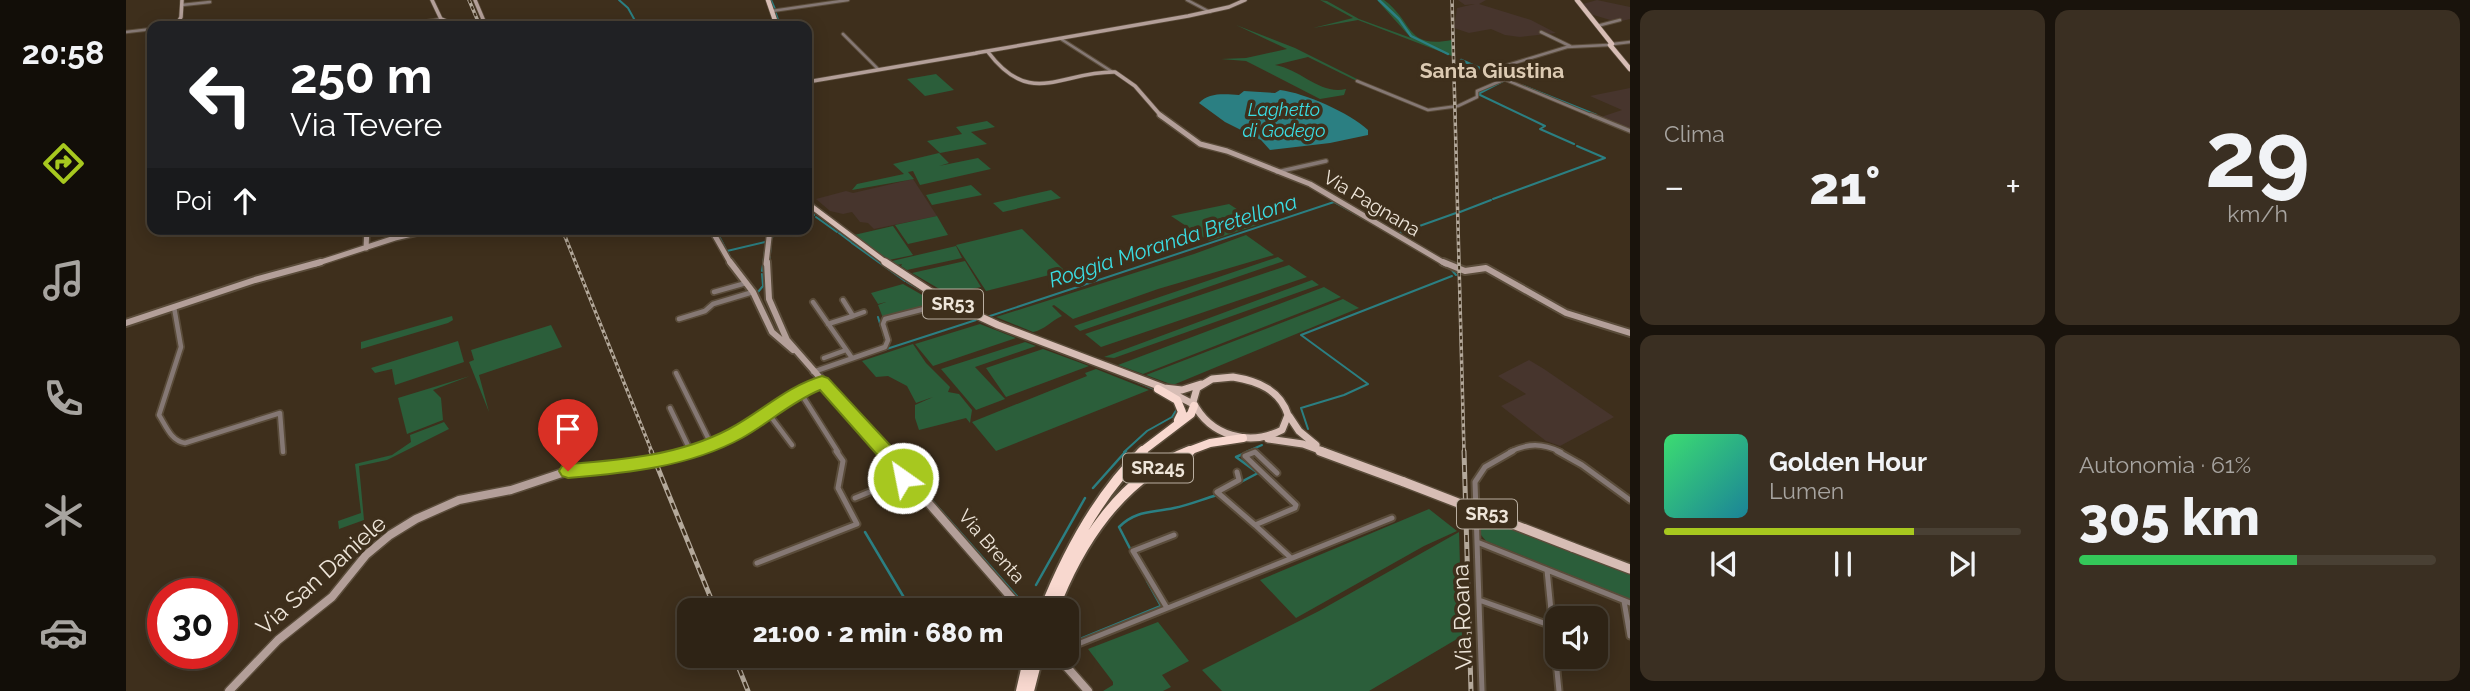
<!DOCTYPE html>
<html lang="it">
<head>
<meta charset="utf-8">
<style>
  body { margin:0; font-family:Raleway,sans-serif; background:#3a2f22; color:#f1f3f6; height:100vh; display:flex; flex-direction:column; font-size:26px; white-space:nowrap }
  * { box-sizing:border-box; margin:0 }
  p { font-size:23px; color:#a7a4a0 }
  .icon { flex:none; width:38px; height:38px; fill:none; stroke:currentColor; stroke-width:2; stroke-linecap:round; stroke-linejoin:round }
  .map { position:relative; flex:1; overflow:hidden }
  .side { display:flex; flex-direction:column; gap:10px; padding:10px; background:#19130c; width:840px }
  .side>* { flex:none }
  .top-card { position:absolute; left:21px; top:21px; width:665px; height:214px; border-radius:14px; box-shadow:0 4px 18px #0003,0 0 0 2px #494034; background:#202124; color:#fff; overflow:hidden }
  .tools { position:absolute; left:1419px; top:606px; display:grid; gap:14px }
  .tools a { display:grid; place-items:center; width:63px; height:63px; border-radius:14px; background:#2e2315; box-shadow:0 4px 18px #0003,0 0 0 2px #494034; font-size:35px }
  .speed { position:absolute; left:21px; top:578px; display:flex; gap:14px; font-size:35px; font-weight:700; text-align:center }
  .speed>* { display:grid; place-content:center; width:91px; height:91px; border-radius:50%; background:#2e2315; box-shadow:0 4px 18px #0003,0 0 0 2px #494034; line-height:1 }
  .speed .limit { border:10px solid #d22; background:#fff; color:#111 }
  .pin { position:absolute; display:grid; place-items:center; width:60px; height:60px; color:#fff; margin:-72px -30px; border-radius:50% 50% 50% 0; rotate:-45deg; box-shadow:0 0 7px #0007 }
  .pin .icon { rotate:45deg }
  .me { position:absolute; width:77px; margin:-38px; rotate:327deg; stroke-linejoin:round; filter:drop-shadow(0 0 5px #0008) }
  .turn { display:flex; align-items:center; gap:24px; height:147px; padding:0 28px; font-size:32px }
  .turn .icon { width:91px; height:91px; stroke-width:2.5 }
  .turn b { display:block; font-size:49px; line-height:60px }
  .then { display:flex; align-items:center; height:66px; padding:0 28px; background:#0003; gap:14px; font-size:26px }
  .big { font-size:52px; font-weight:800; line-height:1.1 }
  .side .tile { flex:1; display:flex; flex-direction:column; justify-content:center; gap:10px; min-width:0; padding:0 24px; border-radius:14px; background:#3a2f22 }
  .side .dial { align-items:center; gap:0 }
  .dial b { font-size:91px; line-height:1 }
  .song { display:flex; align-items:center; gap:21px }
  .cover { width:84px; height:84px; border-radius:10px; background:linear-gradient(135deg,hsl(140 70% 55%),hsl(190 70% 35%)) }
  .played { height:7px; border-radius:4px; background:linear-gradient(90deg,#a7c81f 70%,#494034 70%) }
  .keys { display:flex; justify-content:space-around; direction:ltr }
  .heat { display:flex; justify-content:space-between; align-items:center; font-size:38px; direction:ltr }
  .charge { height:10px; border-radius:5px; background:linear-gradient(90deg,#34c759 61%,#494034 0) }
  .side .tiles { flex:1; display:grid; gap:10px; grid-template-columns:repeat(2,1fr) }
  .trip { position:absolute; left:551px; top:598px; width:402px; height:70px; border-radius:14px; background:#2e2315; box-shadow:0 4px 18px #0003,0 0 0 2px #494034; font-weight:800; line-height:70px; text-align:center }
  main { display:flex; flex:1; min-height:0 }
  .tab-bar { display:flex; flex-direction:column; width:126px; justify-content:space-around; align-items:center; background:#120e08; color:#a7a4a0 }
  .tab-bar .icon { width:49px; height:49px }
  .tab-bar .selected { color:#a7c81f }
  .tab-bar b { font-size:32px; color:#f1f3f6 }
  .map>svg:first-child { display:block }
  .industrial { fill:#47352d }
  .green { fill:#2b5e3a }
  .water { fill:#2b7f82 }
  .lines { fill:none; stroke-linecap:round; stroke-linejoin:round }
  .stream-far1 { stroke:#2b7f82; stroke-width:2 }
  .stream { stroke:#2b7f82; stroke-width:2.5 }
  .canal { stroke:#2b7f82; stroke-width:2.5 }
  .street-far3-casing { stroke:#5a4c3a; stroke-width:4.5 }
  .street-far2-casing { stroke:#5a4c3a; stroke-width:6 }
  .street-far1-casing { stroke:#5a4c3a; stroke-width:8 }
  .street-casing { stroke:#5a4c3a; stroke-width:9 }
  .secondary-far3-casing { stroke:#5a4c3a; stroke-width:5 }
  .secondary-far2-casing { stroke:#5a4c3a; stroke-width:8 }
  .secondary-far1-casing { stroke:#5a4c3a; stroke-width:10 }
  .secondary-casing { stroke:#5a4c3a; stroke-width:11 }
  .primary-far3-casing { stroke:#5a4c3a; stroke-width:6 }
  .primary-far2-casing { stroke:#5a4c3a; stroke-width:8 }
  .primary-far1-casing { stroke:#5a4c3a; stroke-width:10 }
  .primary-casing { stroke:#5a4c3a; stroke-width:12 }
  .highway-far1-casing { stroke:#5a4c3a; stroke-width:11 }
  .highway-casing { stroke:#5a4c3a; stroke-width:14 }
  .street-far3 { stroke:#857874; stroke-width:2.5 }
  .street-far2 { stroke:#857874; stroke-width:3.5 }
  .street-far1 { stroke:#857874; stroke-width:4.5 }
  .street { stroke:#857874; stroke-width:5 }
  .secondary-far3 { stroke:#b39f99; stroke-width:3.5 }
  .secondary-far2 { stroke:#b39f99; stroke-width:5 }
  .secondary-far1 { stroke:#b39f99; stroke-width:6 }
  .secondary { stroke:#b39f99; stroke-width:8 }
  .primary-far3 { stroke:#d7bdb5; stroke-width:4.5 }
  .primary-far2 { stroke:#d7bdb5; stroke-width:5 }
  .primary-far1 { stroke:#d7bdb5; stroke-width:7 }
  .primary { stroke:#d7bdb5; stroke-width:9 }
  .highway-far1 { stroke:#f8d8cf; stroke-width:8 }
  .highway { stroke:#f8d8cf; stroke-width:10 }
  .rail-far1-casing { stroke:#b4a99b; stroke-width:3.5 }
  .rail-casing { stroke:#b4a99b; stroke-width:5 }
  .rail-far1 { stroke:#3e2f1c; stroke-width:2; stroke-dasharray:3.5; stroke-linecap:butt }
  .rail { stroke:#3e2f1c; stroke-width:2.5; stroke-dasharray:7; stroke-linecap:butt }
  .primary-bridge-casing { stroke:#5a4c3a; stroke-width:12; stroke-linecap:butt }
  .primary-bridge { stroke:#d7bdb5; stroke-width:9 }
  .route { fill:#a7c81f; stroke:#6d8214; stroke-width:2 }
  .labels { text-anchor:middle; stroke-width:7; stroke-linejoin:round; paint-order:stroke }
  .far-water-label { font-size:18px; font-style:italic; fill:#3adde3; stroke:#3e2f1c }
  .shield { fill:#3e2f1c; stroke:#b9aea0; stroke-width:2 }
  .shield-label { font-size:18px; font-weight:bold; fill:#eee5d9 }
  .street-label { font-size:19px; fill:#eee5d9; stroke:#3e2f1c }
  .far-district-label { font-size:21px; font-weight:bold; fill:#dccab2; stroke:#3e2f1c }
  .water-label { font-size:21px; font-style:italic; fill:#3adde3; stroke:#3e2f1c }
  .near-street-label { font-size:23px; fill:#eee5d9; stroke:#3e2f1c }
</style>
</head>
<body>
<main>
<nav class="tab-bar">
<b>20:58</b>
<svg class="icon selected" aria-label="directions" viewBox="0 0 24 24"><path d="M12 3l9 9-9 9-9-9zM9 14v-3h6M13 9l2 2-2 2"/></svg>
<svg class="icon" aria-label="music" viewBox="0 0 24 24"><path d="M9 18V5l10-2v13"/><circle cx="6" cy="18" r="3"/><circle cx="16" cy="16" r="3"/></svg>
<svg class="icon" aria-label="phone" viewBox="0 0 24 24"><path d="M5 4h4l2 5-3 2q2 4 5 5l2-3 5 2v4C11 20 4 13 5 4z"/></svg>
<svg class="icon" aria-label="climate" viewBox="0 0 24 24"><path d="M12 3v18M4 7l16 10M4 17L20 7"/></svg>
<svg class="icon" aria-label="car" viewBox="0 0 24 24"><path d="M5 17H2v-5l4-1 3-4h7l3 4 3 1v5h-3M9 17h6M6 11h13"/><circle cx="7" cy="17" r="2"/><circle cx="17" cy="17" r="2"/></svg>
</nav>
<div class="map">
<svg width="1504" height="691" viewBox="0 0 1504 691">
  <rect width="100%" height="100%" fill="#3e2f1c"/>
  <!-- industrial -->
  <path class="industrial" d="M 1332,0 L 1360,0 L 1353,4 L 1405,20 L 1430,33 L 1394,37 L 1379,35 L 1365,29 L 1343,33 L 1328,28 L 1331,8 L 1349,4 L 1339,5 Z
    M 1471,0 L 1504,7 L 1504,19 L 1491,22 L 1464,14 L 1457,4 Z
    M 1504,88 L 1504,129 L 1475,117 L 1496,110 L 1464,96 Z
    M 787,179 L 811,216 L 748,229 L 742,223 L 734,222 L 726,212 L 717,214 L 704,211 L 690,199 L 720,191 L 727,193 Z
    M 1403,360 L 1418,369 L 1488,417 L 1434,446 L 1420,441 L 1375,406 L 1400,394 L 1372,376 Z"/>
  <!-- green -->
  <path class="green" d="M 1194,0 L 1201,1 L 1233,19 L 1285,38 L 1251,0 L 1258,0 C 1288,22 1279,49 1326,40 L 1326,56 L 1232,20 L 1187,28 L 1227,18 Z
    M 1110,25 L 1169,48 L 1237,82 L 1292,105 L 1249,90 L 1182,57 L 1149,65 C 1176,70 1194,95 1220,89 L 1218,95 L 1194,99 L 1120,61 L 1095,59 L 1120,58 L 1161,49 Z
    M 810,74 L 828,90 L 799,96 L 781,79 Z
    M 861,121 L 869,127 L 845,132 L 861,144 L 814,153 L 801,141 L 836,134 L 830,127 Z
    M 813,153 L 823,163 L 813,166 L 852,158 L 865,169 L 794,185 L 787,171 L 782,172 L 788,179 L 726,190 L 731,184 L 778,174 L 767,164 Z
    M 845,185 L 856,195 L 806,205 L 800,195 Z
    M 925,190 L 935,198 L 877,212 L 867,203 Z
    M 1103,204 L 1134,224 L 1083,241 L 1045,216 Z
    M 811,216 L 822,235 L 782,244 L 769,225 Z
    M 767,226 L 787,255 L 763,260 L 728,235 Z
    M 896,229 L 939,271 L 860,291 L 830,245 Z
    M 1120,235 L 1148,255 L 1032,289 L 947,319 L 928,305 L 926,306 L 936,316 C 925,321 918,330 907,332 L 870,317 L 1068,254 Z
    M 830,246 L 836,258 L 781,270 L 775,266 L 776,264 L 771,265 L 766,261 Z
    M 1152,257 L 1158,261 L 954,331 L 948,326 Z
    M 839,261 L 855,287 L 822,294 L 786,273 Z
    M 1163,265 L 1181,277 L 975,347 L 959,334 Z
    M 1186,280 L 1193,285 L 988,358 L 978,357 Z
    M 777,284 L 812,304 L 757,318 L 752,305 L 760,302 L 752,304 L 745,293 Z
    M 1198,287 L 1215,297 L 1017,374 L 992,365 Z
    M 1217,299 L 1233,308 L 1047,385 L 1020,375 Z
    M 326,316 L 327,320 L 322,323 L 235,349 L 235,342 Z
    M 854,324 L 890,338 L 807,366 L 789,344 Z
    M 425,325 L 436,347 L 353,375 L 363,412 L 343,362 L 348,360 L 345,350 Z
    M 332,341 L 338,362 L 269,385 L 266,369 L 249,373 L 245,368 Z
    M 899,342 L 910,346 L 849,367 L 879,399 L 850,410 L 815,369 Z
    M 787,344 L 800,363 L 824,387 L 822,392 L 833,394 L 846,410 L 844,423 L 840,418 L 793,430 L 789,418 L 789,405 L 807,397 L 790,403 L 781,386 L 762,376 L 750,377 L 736,361 Z
    M 917,349 L 963,366 L 880,397 L 860,368 Z
    M 970,369 L 1023,390 L 870,451 L 846,422 L 961,376 L 959,373 Z
    M 344,376 L 307,390 L 315,398 L 317,420 L 281,434 L 272,398 Z
    M 318,422 L 323,429 L 261,460 L 233,466 L 238,520 L 213,529 L 212,521 L 235,513 L 229,464 L 266,455 L 285,442 L 284,435 Z
    M 1303,509 L 1331,531 L 1298,546 L 1170,618 L 1134,580 Z
    M 1355,514 L 1504,572 L 1504,599 L 1360,541 L 1355,535 Z
    M 1333,532 L 1336,636 L 1243,691 L 1096,691 L 1076,670 L 1193,611 Z
    M 1032,622 L 1063,661 L 1036,675 L 1045,687 L 1037,691 L 977,691 L 987,685 L 987,682 L 962,649 Z"/>
  <!-- water -->
  <path class="water" d="M 1154,90 C 1179,93 1224,113 1242,130 L 1242,135 L 1204,143 L 1144,150 L 1135,140 L 1099,122 L 1073,103 C 1082,92 1100,94 1113,95 L 1118,91 L 1149,93 Z"/>
  <g class="lines">
    <!-- stream-far1 -->
    <path class="stream-far1" d="M 493,0 L 502,8 L 512,26
      M 645,0 L 649,9
      M 1379,80 L 1352,94 L 1419,126 L 1414,129 L 1448,144
      M 1367,199 L 1479,158 L 1451,146
      M 681,209 L 688,215
      M 1334,212 L 1365,200
      M 690,217 L 711,232
      M 588,229 L 593,236
      M 713,233 L 725,242
      M 1271,234 L 1330,213
      M 594,238 L 604,257
      M 646,238 L 648,232
      M 726,243 L 779,281
      M 601,251 L 639,242
      M 644,254 L 645,240
      M 643,264 L 644,255
      M 1325,269 L 1330,275
      M 636,271 L 639,251
      M 781,282 L 807,297
      M 628,289 L 635,302
      M 632,292 L 637,286 L 636,274
      M 821,305 L 857,322
      M 752,317 L 755,327
      M 861,317 L 1208,202 L 1240,220
      M 757,333 L 760,343
      M 739,356 L 850,320
      M 998,376 L 1028,389
      M 1182,429 L 1175,408 L 1218,395 L 1242,384 L 1175,335 L 1326,276
      M 757,445 L 763,452
      M 998,452 L 1021,431 L 1046,417 L 1051,409
      M 1120,452 L 1136,445"/>
    <!-- stream -->
    <path class="stream" d="M 762,451 L 902,609
      M 967,488 L 1000,451
      M 1096,492 L 1132,473 L 1110,457 L 1124,451
      M 739,532 L 786,611
      M 1013,566 L 993,527 C 1010,510 1026,513 1048,508 C 1063,505 1077,499 1091,495
      M 910,585 L 959,498
      M 942,644 L 1035,606 L 1021,581"/>
    <!-- canal -->
    <path class="canal" d="M 1253,0 L 1273,19 L 1285,36 L 1322,54
      M 649,12 L 654,26
      M 1335,60 L 1358,70
      M 1397,86 L 1470,115"/>
    <defs>
      <path id="street-far3" d="M 1061,0 L 1084,12
        M 56,5 L 84,2
        M 646,11 L 722,0
        M 269,26 L 316,19
        M 1471,26 L 1494,20
        M 0,32 L 26,29
        M 1415,32 L 1444,46
        M 717,34 L 752,69
        M 935,39 L 985,71
        M 1487,44 L 1504,42
        M 1362,71 L 1441,47 L 1482,45
        M 1361,72 L 1469,117
        M 1231,81 L 1302,110 L 1332,106 L 1351,97 L 1351,91 L 1377,80"/>
      <path id="street-far2" d="M 1465,115 L 1504,131
        M 1151,172 L 1200,161"/>
      <path id="street-far1" d="M 588,292 L 620,283
        M 687,302 L 726,358
        M 48,307 L 55,347 L 33,415 C 40,426 45,441 59,443 L 154,413 L 157,452
        M 727,316 L 738,312
        M 553,319 L 579,311 L 587,304 L 627,292
        M 702,324 L 727,316 L 717,300
        M 698,358 L 720,350
        M 687,372 L 759,347 L 762,340 L 757,324 L 759,319 L 822,303
        M 550,373 L 586,446
        M 674,392 L 712,452
        M 544,408 L 565,452
        M 642,413 L 666,445
        M 1384,452 C 1402,443 1416,443 1435,452"/>
      <path id="street" d="M 1431,451 L 1456,465 L 1504,500
        M 1111,472 L 1113,480 L 1091,492 L 1129,525
        M 1151,473 L 1129,452 L 1119,456 L 1170,505 L 1169,508 L 1129,525 L 1165,558
        M 729,498 L 780,477
        M 1351,542 L 1504,603
        M 631,563 L 731,524 L 712,488 L 717,461 L 710,451
        M 1421,570 L 1433,691
        M 1353,600 L 1426,626
        M 1498,601 L 1504,636
        M 1041,608 L 1007,551 L 1048,535
        M 942,648 L 1266,518
        M 917,661 L 921,656
        M 1356,691 L 1349,482 L 1359,467 L 1387,451"/>
      <path id="secondary-far3" d="M 306,0 L 315,19 L 333,26
        M 349,0 L 360,26
        M 50,26 L 55,17 L 56,0
        M 862,52 C 905,109 935,71 989,72 L 1009,86 L 1036,117
        M 850,53 L 1062,16 L 1103,7 L 1119,0
        M 681,82 L 851,53"/>
      <path id="secondary-far2" d="M 1034,115 L 1074,144 L 1101,151 L 1184,184 L 1320,264
        M 585,229 L 605,264
        M 240,248 L 241,229
        M 189,264 L 269,238 L 307,229
        M 640,264 L 644,229"/>
      <path id="secondary-far1" d="M 604,262 L 627,292 L 646,332 L 667,350
        M 641,262 L 643,299 L 661,340 L 759,452
        M 1317,262 L 1339,271 L 1360,268 L 1440,313 L 1504,333
        M 0,323 L 129,280 L 195,262
        M 564,452 L 612,432 L 667,395 L 696,382"/>
      <path id="secondary" d="M 757,451 L 897,611
        M 931,656 L 962,691
        M 103,691 L 152,640 L 206,597 L 240,555 L 264,535 L 290,519 L 333,500 L 385,490 L 442,471 L 496,467 L 573,451"/>
      <path id="primary-far3" d="M 642,0 L 651,26
        M 1451,0 L 1486,44
        M 1484,45 L 1504,69"/>
      <path id="primary-far2" d="M 681,203 L 762,264"/>
      <path id="primary-far1" d="M 759,262 L 814,298 L 872,325 L 1038,388 L 1056,390 L 1075,384
        M 1107,377 C 1132,381 1154,390 1162,415 L 1156,430 C 1123,447 1084,436 1067,402 L 1071,388 L 1086,379 Z
        M 1044,392 L 1067,404
        M 1163,416 L 1173,431 L 1190,445
        M 1142,439 L 1177,444 L 1199,452"/>
      <path id="primary" d="M 1194,451 L 1278,482
        M 1446,547 L 1504,569"/>
      <path id="highway-far1" d="M 1032,389 L 1051,400 L 1056,412 L 1052,420
        M 1015,452 L 1065,414 L 1068,406
        M 1060,452 L 1084,443 L 1117,438"/>
      <path id="highway" d="M 918,611 C 941,553 972,495 1017,451
        M 927,611 C 952,545 995,477 1064,451
        M 895,691 L 903,656
        M 903,691 L 912,656"/>
    </defs>
    <!-- street-far3 casing -->
    <use href="#street-far3" class="street-far3-casing"/>
    <!-- street-far2 casing -->
    <use href="#street-far2" class="street-far2-casing"/>
    <!-- street-far1 casing -->
    <use href="#street-far1" class="street-far1-casing"/>
    <!-- street casing -->
    <use href="#street" class="street-casing"/>
    <!-- secondary-far3 casing -->
    <use href="#secondary-far3" class="secondary-far3-casing"/>
    <!-- secondary-far2 casing -->
    <use href="#secondary-far2" class="secondary-far2-casing"/>
    <!-- secondary-far1 casing -->
    <use href="#secondary-far1" class="secondary-far1-casing"/>
    <!-- secondary casing -->
    <use href="#secondary" class="secondary-casing"/>
    <!-- primary-far3 casing -->
    <use href="#primary-far3" class="primary-far3-casing"/>
    <!-- primary-far2 casing -->
    <use href="#primary-far2" class="primary-far2-casing"/>
    <!-- primary-far1 casing -->
    <use href="#primary-far1" class="primary-far1-casing"/>
    <!-- primary casing -->
    <use href="#primary" class="primary-casing"/>
    <!-- highway-far1 casing -->
    <use href="#highway-far1" class="highway-far1-casing"/>
    <!-- highway casing -->
    <use href="#highway" class="highway-casing"/>
    <!-- street-far3 -->
    <use href="#street-far3" class="street-far3"/>
    <!-- street-far2 -->
    <use href="#street-far2" class="street-far2"/>
    <!-- street-far1 -->
    <use href="#street-far1" class="street-far1"/>
    <!-- street -->
    <use href="#street" class="street"/>
    <!-- secondary-far3 -->
    <use href="#secondary-far3" class="secondary-far3"/>
    <!-- secondary-far2 -->
    <use href="#secondary-far2" class="secondary-far2"/>
    <!-- secondary-far1 -->
    <use href="#secondary-far1" class="secondary-far1"/>
    <!-- secondary -->
    <use href="#secondary" class="secondary"/>
    <!-- primary-far3 -->
    <use href="#primary-far3" class="primary-far3"/>
    <!-- primary-far2 -->
    <use href="#primary-far2" class="primary-far2"/>
    <!-- primary-far1 -->
    <use href="#primary-far1" class="primary-far1"/>
    <!-- primary -->
    <use href="#primary" class="primary"/>
    <!-- highway-far1 -->
    <use href="#highway-far1" class="highway-far1"/>
    <!-- highway -->
    <use href="#highway" class="highway"/>
    <defs>
      <path id="rail-far1" d="M 343,0 L 354,26
        M 1326,0 L 1338,452
        M 436,229 L 526,452"/>
      <path id="rail" d="M 525,451 L 590,611
        M 1338,451 L 1345,691
        M 608,656 L 622,691"/>
    </defs>
    <!-- rail-far1 casing -->
    <use href="#rail-far1" class="rail-far1-casing"/>
    <!-- rail casing -->
    <use href="#rail" class="rail-casing"/>
    <!-- rail-far1 -->
    <use href="#rail-far1" class="rail-far1"/>
    <!-- rail -->
    <use href="#rail" class="rail"/>
    <defs>
      <path id="primary-bridge" d="M 1278,482 L 1446,547"/>
    </defs>
    <!-- primary-bridge casing -->
    <use href="#primary-bridge" class="primary-bridge-casing"/>
    <!-- primary-bridge -->
    <use href="#primary-bridge" class="primary-bridge"/>
  </g>
  <!-- route -->
  <path class="route" d="M 696,376 L 702,378 L 788,471 L 791,476 L 788,481 L 777,485 L 770,483 L 769,475 L 694,390 C 665,402 643,423 616,438 C 563,467 501,473 442,478 L 436,476 L 433,471 L 436,466 L 442,464 C 497,460 554,455 603,429 C 635,412 661,386 696,376 Z"/>
  <g class="labels">
    <!-- far-water labels -->
    <g class="far-water-label">
      <text x="1158" y="116">Laghetto<tspan x="1158" dy="21">di Godego</tspan></text>
    </g>
    <!-- shield labels -->
    <g class="shield">
      <rect x="797" y="289.5" width="60" height="29" rx="5"/>
      <rect x="997" y="453.5" width="70" height="29" rx="5"/>
      <rect x="1331" y="499.5" width="60" height="29" rx="5"/>
    </g>
    <g class="shield-label">
      <text x="827" y="310">SR53</text>
      <text x="1032" y="474">SR245</text>
      <text x="1361" y="520">SR53</text>
    </g>
    <!-- street labels -->
    <g class="street-label">
      <text transform="translate(1246 203) rotate(31)" y="7">Via Pagnana</text>
      <text transform="translate(866 546) rotate(49)" y="7">Via Brenta</text>
    </g>
    <!-- far-district labels -->
    <g class="far-district-label">
      <text x="1366" y="78">Santa Giustina</text>
    </g>
    <!-- water labels -->
    <g class="water-label">
      <text transform="translate(1047 241) rotate(-18)" y="7">Roggia Moranda Bretellona</text>
    </g>
    <!-- near-street labels -->
    <g class="near-street-label">
      <text transform="translate(195 575) rotate(-42)" y="8">Via San Daniele</text>
      <text transform="translate(1336 617) rotate(-92)" y="8">Via Roana</text>
    </g>
  </g>
</svg>
<div class="tools">
<a><svg class="icon" aria-label="sound" viewBox="0 0 24 24"><path d="M4 9h4l5-4v14l-5-4H4zM17 9q2 3 0 6"/></svg></a>
</div>
<div class="speed"><div class="limit">30</div></div>
<div class="pin" style="left:442px;top:471px;background:#d93025"><svg class="icon" aria-label="arrive" viewBox="0 0 24 24"><path d="M6 21V4h12l-3 4 3 4H6"/></svg></div>
<svg class="me" style="left:777px;top:478px" viewBox="-20 -20 40 40"><circle r="17" fill="#a7c81f" stroke="#fff" stroke-width="3"/><path d="M0-11L8 9 0 5-8 9z" fill="#fff"/></svg>
<div class="trip">21:00 · 2 min · 680 m</div>
<div class="top-card">
<div class="turn"><svg class="icon" aria-label="left" viewBox="0 0 24 24"><path d="M17 20v-9H6M10 6l-5 5 5 5"/></svg><div><b>250 m</b>Via Tevere</div></div>
<div class="then">Poi<svg class="icon" aria-label="ahead" viewBox="0 0 24 24"><path d="M12 20V5M6 11l6-6 6 6"/></svg></div>
</div>
</div>
<section class="side">
<div class="tiles">
<div class="tile"><p>Clima</p>
<div class="heat"><a>−</a><b class="big">21°</b><a>+</a></div>
</div>
<div class="tile dial"><b>29</b><p>km/h</p></div>
<div class="tile">
<div class="song"><i class="cover"></i><div><b>Golden Hour</b><p>Lumen</p></div></div>
<div class="played"></div>
<div class="keys"><svg class="icon" aria-label="previous" viewBox="0 0 24 24"><path d="M18 5L8 12l10 7zM5 5v14"/></svg><svg class="icon" aria-label="pause" viewBox="0 0 24 24"><path d="M8 5v14M16 5v14"/></svg><svg class="icon" aria-label="next" viewBox="0 0 24 24"><path d="M6 5l10 7-10 7zM19 5v14"/></svg></div>
</div>
<div class="tile"><p>Autonomia · 61%</p><b class="big">305 km</b><div class="charge"></div></div>
</div>
</section>
</main>
</body>
</html>
